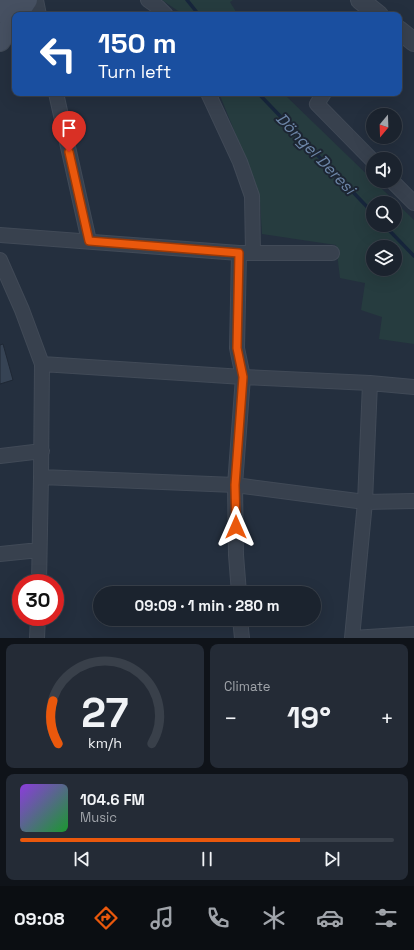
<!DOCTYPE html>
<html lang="en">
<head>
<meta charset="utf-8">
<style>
  body { margin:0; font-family:"Space Grotesk",sans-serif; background:#242b36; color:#f1f3f6; height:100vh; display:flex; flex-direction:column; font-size:15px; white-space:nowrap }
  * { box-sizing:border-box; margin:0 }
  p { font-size:13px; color:#a0a4aa }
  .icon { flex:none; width:22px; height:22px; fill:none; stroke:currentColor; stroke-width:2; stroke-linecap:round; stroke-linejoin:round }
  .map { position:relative; height:638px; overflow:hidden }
  .side { display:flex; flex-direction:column; gap:6px; padding:6px; background:#0f1319; flex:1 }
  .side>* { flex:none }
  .top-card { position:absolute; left:12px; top:12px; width:390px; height:84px; border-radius:8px; box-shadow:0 4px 16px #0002,0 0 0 1px #39404a; background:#1a4fa0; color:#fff; overflow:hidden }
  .needle { width:26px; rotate:199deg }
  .tools { position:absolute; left:366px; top:108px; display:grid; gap:8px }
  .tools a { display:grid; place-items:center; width:36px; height:36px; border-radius:50%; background:#1b232e; box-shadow:0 4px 16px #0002,0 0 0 1px #39404a; font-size:20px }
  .speed { position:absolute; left:12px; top:574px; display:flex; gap:8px; font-size:20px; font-weight:700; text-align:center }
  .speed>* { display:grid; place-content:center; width:52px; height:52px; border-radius:50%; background:#1b232e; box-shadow:0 4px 16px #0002,0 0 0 1px #39404a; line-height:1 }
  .speed .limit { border:6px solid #d22; background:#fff; color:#111 }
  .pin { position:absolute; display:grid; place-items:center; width:34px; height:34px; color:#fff; margin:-41px -17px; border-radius:50% 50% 50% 0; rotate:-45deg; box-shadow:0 0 4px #0007 }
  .pin .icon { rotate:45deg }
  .me { position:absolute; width:44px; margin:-22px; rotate:0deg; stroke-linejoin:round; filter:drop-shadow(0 0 3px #0008) }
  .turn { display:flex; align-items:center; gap:14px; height:84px; padding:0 20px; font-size:18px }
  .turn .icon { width:52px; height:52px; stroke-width:2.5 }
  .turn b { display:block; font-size:28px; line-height:34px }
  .big { font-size:30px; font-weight:700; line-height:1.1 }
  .side .widget { flex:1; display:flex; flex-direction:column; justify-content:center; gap:6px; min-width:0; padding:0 14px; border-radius:8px; background:#242b36 }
  .side .dial { align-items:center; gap:0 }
  .dial svg { height:104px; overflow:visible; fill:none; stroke:#39404a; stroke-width:7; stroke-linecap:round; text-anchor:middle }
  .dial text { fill:#f1f3f6; stroke:none }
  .song { display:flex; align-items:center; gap:12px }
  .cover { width:48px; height:48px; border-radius:6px; background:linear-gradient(135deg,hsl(270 70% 55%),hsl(130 70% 35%)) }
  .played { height:4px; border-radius:2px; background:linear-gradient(90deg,#ea580c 75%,#39404a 75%) }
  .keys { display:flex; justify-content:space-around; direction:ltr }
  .heat { display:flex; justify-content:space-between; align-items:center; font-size:22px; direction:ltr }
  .side .tiles { flex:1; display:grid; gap:6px; grid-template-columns:1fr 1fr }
  .widget:last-child { grid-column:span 2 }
  .trip { position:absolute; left:93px; top:586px; width:228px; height:40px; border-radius:20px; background:#1b232e; box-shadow:0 4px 16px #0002,0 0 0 1px #39404a; font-weight:700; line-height:40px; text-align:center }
  .tab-bar { display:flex; height:64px; justify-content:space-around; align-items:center; background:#0b0e12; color:#a0a4aa }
  .tab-bar .icon { width:28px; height:28px }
  .tab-bar .selected { color:#ea580c }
  .tab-bar b { font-size:18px; color:#f1f3f6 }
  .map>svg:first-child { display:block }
  .green { fill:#263c3f; fill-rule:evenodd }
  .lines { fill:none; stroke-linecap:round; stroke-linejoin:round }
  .stream { stroke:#17263c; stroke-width:3.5 }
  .building { fill:#364354; stroke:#1f2835 }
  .minor-casing { stroke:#414a57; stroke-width:16 }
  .tertiary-casing { stroke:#414a57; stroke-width:20 }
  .secondary-casing { stroke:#414a57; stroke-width:22 }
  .minor { stroke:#38414e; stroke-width:14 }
  .tertiary { stroke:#38414e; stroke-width:18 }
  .secondary { stroke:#465061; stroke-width:20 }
  .route-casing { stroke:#983908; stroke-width:10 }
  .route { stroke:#ea580c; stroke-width:7 }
  .labels { text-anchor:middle; stroke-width:4; stroke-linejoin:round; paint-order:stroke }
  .water-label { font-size:16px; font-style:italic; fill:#6d86a8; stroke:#1d2633 }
</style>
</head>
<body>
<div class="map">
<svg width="414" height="638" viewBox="0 0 414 638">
  <rect width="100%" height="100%" fill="#242f3e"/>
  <!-- green -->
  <path class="green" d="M 162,0 L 233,0 L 230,2 L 238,15 L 184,15 Z
    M 219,93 L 290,93 L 287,97 L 414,220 L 414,344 L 379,339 L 382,317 L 361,310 L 365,283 L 340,278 L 336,245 L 262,234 L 260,202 L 254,180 ZM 373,203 L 395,203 L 395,225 L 373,225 ZM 373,247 L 395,247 L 395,269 L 373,269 Z"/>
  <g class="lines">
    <!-- stream -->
    <path class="stream" d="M 187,0 L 199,15
      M 258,93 L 373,213
      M 384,225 L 414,256"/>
  </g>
  <!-- building -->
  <path class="building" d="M 3,344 L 13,380 L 0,384 L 0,345 Z"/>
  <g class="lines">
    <defs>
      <path id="minor" d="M 36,0 L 39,15
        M 148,0 L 158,7 L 166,15
        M 56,93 L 89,241
        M 208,93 L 240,162 L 252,196 L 253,253
        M 324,93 L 317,104 L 373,161
        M 392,181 L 414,203
        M 0,235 L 239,253 L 332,253
        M 0,260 L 22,310 L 42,364 L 41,477 L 39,583
        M 42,364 L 243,377 L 370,383 L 414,387
        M 0,456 L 42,451
        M 41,477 L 235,485 L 365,502 L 414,501
        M 0,554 L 39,550
        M 239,593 L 236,555 L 235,485 L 243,377 L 237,348 L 239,253
        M 240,619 L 242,638
        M 37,638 L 38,617
        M 352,638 L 365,502 L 370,383
        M 353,638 L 414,634"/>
      <path id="tertiary" d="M 360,0 L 379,15
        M 399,30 L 414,42"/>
      <path id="secondary" d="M 0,12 L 7,0
        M 17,15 L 27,0
        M 0,41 L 15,18"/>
    </defs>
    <!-- minor casing -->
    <use href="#minor" class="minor-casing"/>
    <!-- tertiary casing -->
    <use href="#tertiary" class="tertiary-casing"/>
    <!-- secondary casing -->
    <use href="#secondary" class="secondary-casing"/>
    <!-- minor -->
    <use href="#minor" class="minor"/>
    <!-- tertiary -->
    <use href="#tertiary" class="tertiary"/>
    <!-- secondary -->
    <use href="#secondary" class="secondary"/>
  </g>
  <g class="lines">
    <defs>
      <path id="route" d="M 69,152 L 89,241 L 239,253 L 237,348 L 243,377 L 235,485 L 236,527"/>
    </defs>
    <!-- route casing -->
    <use href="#route" class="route-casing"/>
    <!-- route -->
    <use href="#route" class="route"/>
  </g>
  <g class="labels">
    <!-- water labels -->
    <g class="water-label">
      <text transform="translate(316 153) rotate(46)" y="6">Döngel Deresi</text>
    </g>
  </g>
</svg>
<div class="tools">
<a><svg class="needle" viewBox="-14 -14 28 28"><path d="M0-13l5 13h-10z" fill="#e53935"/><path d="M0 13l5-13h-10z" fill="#a0a4aa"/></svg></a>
<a><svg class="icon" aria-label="sound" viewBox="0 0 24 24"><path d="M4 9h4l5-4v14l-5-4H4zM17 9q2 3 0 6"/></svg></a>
<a><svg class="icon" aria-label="search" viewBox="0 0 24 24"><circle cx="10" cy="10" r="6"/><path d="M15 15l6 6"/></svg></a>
<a><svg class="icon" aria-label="layers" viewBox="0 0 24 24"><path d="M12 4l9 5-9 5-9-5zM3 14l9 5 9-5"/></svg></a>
</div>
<div class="speed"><div class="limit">30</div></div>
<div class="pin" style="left:69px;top:152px;background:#d93025"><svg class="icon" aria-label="arrive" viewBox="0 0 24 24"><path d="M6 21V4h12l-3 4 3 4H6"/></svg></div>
<svg class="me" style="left:236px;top:527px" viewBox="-20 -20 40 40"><path d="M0-17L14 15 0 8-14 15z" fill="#ea580c" stroke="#fff" stroke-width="4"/></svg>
<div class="trip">09:09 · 1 min · 280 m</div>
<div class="top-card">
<div class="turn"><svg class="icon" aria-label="left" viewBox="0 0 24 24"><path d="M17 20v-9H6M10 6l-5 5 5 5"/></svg><div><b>150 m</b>Turn left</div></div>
</div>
</div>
<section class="side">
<div class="tiles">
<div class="widget dial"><svg viewBox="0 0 100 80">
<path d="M14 69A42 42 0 1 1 86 69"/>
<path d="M14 69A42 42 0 0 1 10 36" stroke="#ea580c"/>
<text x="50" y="56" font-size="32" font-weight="700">27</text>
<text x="50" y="72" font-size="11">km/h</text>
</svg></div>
<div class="widget"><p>Climate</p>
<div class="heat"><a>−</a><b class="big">19°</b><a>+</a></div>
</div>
<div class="widget">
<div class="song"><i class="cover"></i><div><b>104.6 FM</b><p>Music</p></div></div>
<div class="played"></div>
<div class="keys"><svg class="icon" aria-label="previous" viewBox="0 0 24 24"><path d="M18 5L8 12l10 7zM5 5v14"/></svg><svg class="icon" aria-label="pause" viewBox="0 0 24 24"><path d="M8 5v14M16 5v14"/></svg><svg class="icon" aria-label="next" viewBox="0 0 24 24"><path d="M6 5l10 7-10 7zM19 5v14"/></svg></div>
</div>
</div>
</section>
<nav class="tab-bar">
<b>09:08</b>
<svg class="icon selected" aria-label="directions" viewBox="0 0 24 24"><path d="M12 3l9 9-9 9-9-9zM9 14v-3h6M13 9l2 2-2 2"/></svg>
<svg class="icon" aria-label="music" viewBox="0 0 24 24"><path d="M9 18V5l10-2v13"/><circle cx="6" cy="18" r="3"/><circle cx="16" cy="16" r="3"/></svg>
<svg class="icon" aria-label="phone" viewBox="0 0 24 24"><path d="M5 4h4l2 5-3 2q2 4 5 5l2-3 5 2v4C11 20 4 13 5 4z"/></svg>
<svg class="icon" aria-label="climate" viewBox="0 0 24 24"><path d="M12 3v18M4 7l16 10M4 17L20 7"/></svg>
<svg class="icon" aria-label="car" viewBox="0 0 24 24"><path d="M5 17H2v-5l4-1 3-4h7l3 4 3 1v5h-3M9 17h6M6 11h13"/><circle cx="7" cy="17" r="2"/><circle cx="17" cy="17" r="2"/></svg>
<svg class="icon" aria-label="filters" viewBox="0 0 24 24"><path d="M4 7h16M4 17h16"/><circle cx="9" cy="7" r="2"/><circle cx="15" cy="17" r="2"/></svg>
</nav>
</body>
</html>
